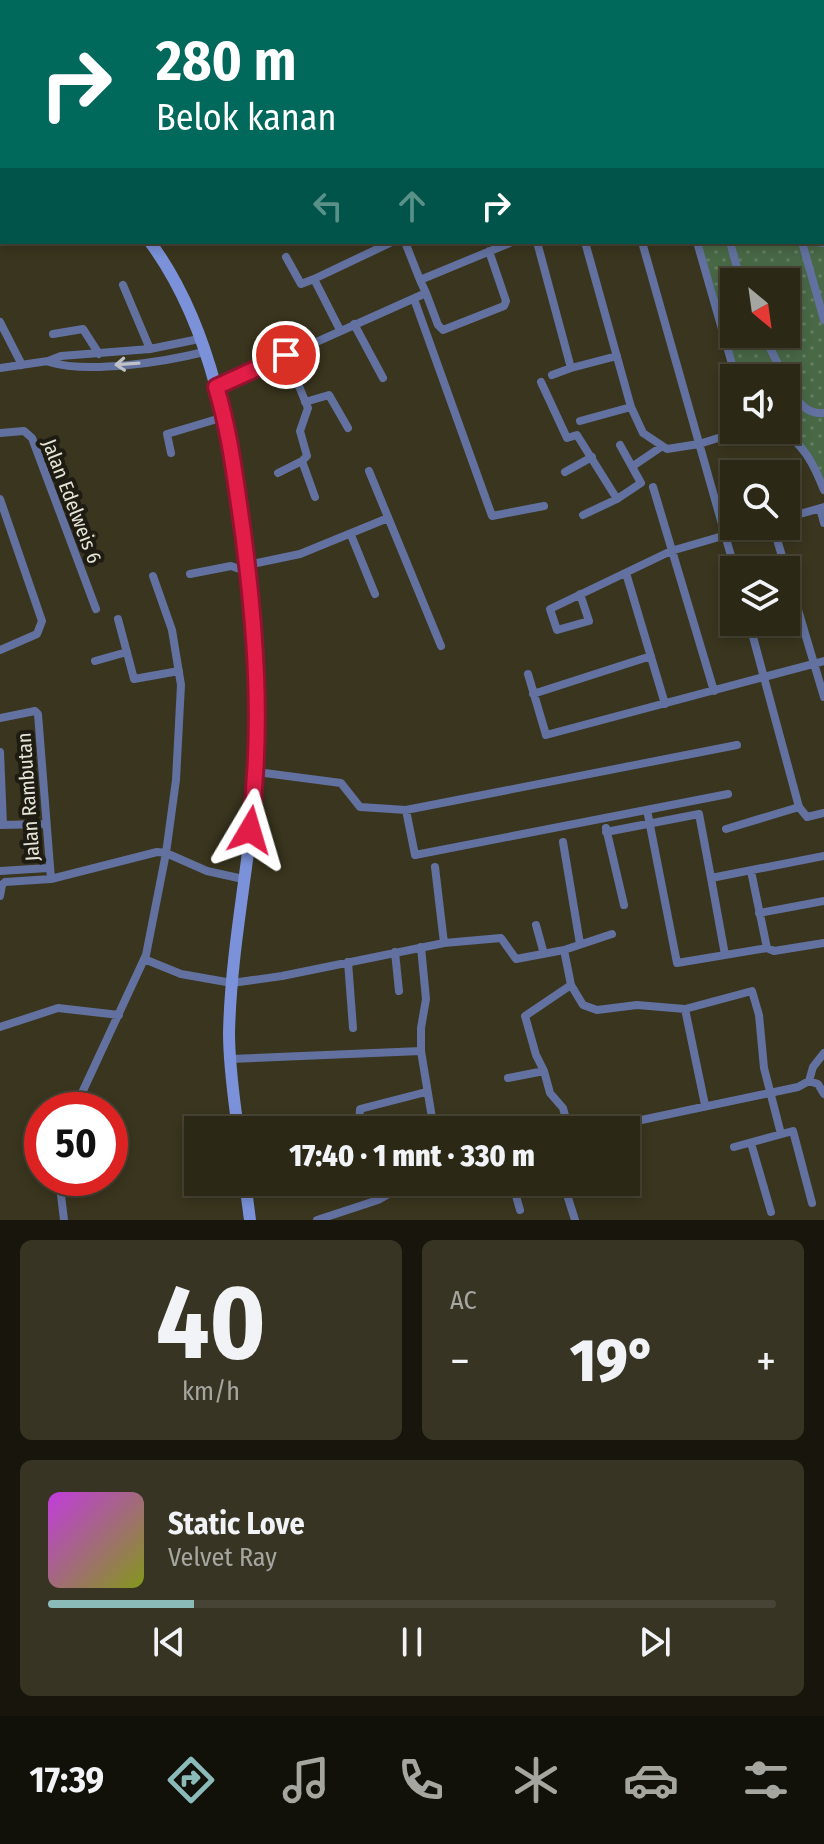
<!DOCTYPE html>
<html lang="id">
<head>
<meta charset="utf-8">
<style>
  body { margin:0; font-family:"Fira Sans Condensed",sans-serif; background:#373423; color:#f1f3f6; height:100vh; display:flex; flex-direction:column; font-size:30px; white-space:nowrap }
  * { box-sizing:border-box; margin:0 }
  p { font-size:26px; color:#a6a6a1 }
  .icon { flex:none; width:44px; height:44px; fill:none; stroke:currentColor; stroke-width:2; stroke-linecap:round; stroke-linejoin:round }
  .map { position:relative; height:1220px; overflow:hidden }
  .panel { display:flex; flex-direction:column; gap:20px; padding:20px; background:#18160c; flex:1 }
  .panel>* { flex:none }
  .top-card { position:absolute; left:0px; top:0px; width:824px; height:244px; box-shadow:0 4px 12px #0003,0 0 0 2px #474435; background:#00695c; color:#fff; overflow:hidden }
  .needle { width:52px; rotate:151deg }
  .fabs { position:absolute; left:720px; top:268px; display:grid; gap:16px }
  .fabs a { display:grid; place-items:center; width:80px; height:80px; border-radius:0px; background:#2b2816; box-shadow:0 4px 12px #0003,0 0 0 2px #474435; font-size:40px }
  .speed { position:absolute; left:24px; top:1092px; display:flex; gap:16px; font-size:40px; font-weight:700; text-align:center }
  .speed>* { display:grid; place-content:center; width:104px; height:104px; border-radius:50%; background:#2b2816; box-shadow:0 4px 12px #0003,0 0 0 2px #474435; line-height:1 }
  .speed .limit { border:12px solid #d22; background:#fff; color:#111 }
  .pin { position:absolute; display:grid; place-items:center; width:68px; height:68px; color:#fff; margin:-34px; border:4px solid #fff; border-radius:50%; box-shadow:0 2px 8px #0007 }
  .me { position:absolute; width:88px; margin:-44px; rotate:7deg; stroke-linejoin:round; filter:drop-shadow(0 0 6px #0008) }
  .turn { display:flex; align-items:center; gap:28px; height:168px; padding:0 24px; font-size:36px }
  .turn .icon { width:104px; height:104px; stroke-width:2.5 }
  .turn b { display:block; font-size:56px; line-height:68px }
  .lanes { display:flex; align-items:center; height:76px; padding:0 24px; background:#0003; justify-content:center; gap:40px; direction:ltr }
  .lanes .off { opacity:.35 }
  .big { font-size:60px; font-weight:800; line-height:1.1 }
  .panel .tile { flex:1; display:flex; flex-direction:column; justify-content:center; gap:12px; min-width:0; padding:0 28px; border-radius:12px; background:#373423 }
  .panel .dial { align-items:center; gap:0 }
  .dial b { font-size:104px; line-height:1 }
  .song { display:flex; align-items:center; gap:24px }
  .cover { width:96px; height:96px; border-radius:12px; background:linear-gradient(135deg,hsl(290 70% 55%),hsl(70 70% 35%)) }
  .played { height:8px; border-radius:4px; background:linear-gradient(90deg,#8bbbb9 20%,#474435 20%) }
  .keys { display:flex; justify-content:space-around; direction:ltr }
  .heat { display:flex; justify-content:space-between; align-items:center; font-size:44px; direction:ltr }
  .panel .tiles { flex:1; display:grid; gap:20px; grid-template-columns:1fr 1fr }
  .tile:last-child { grid-column:span 2 }
  .trip { position:absolute; left:184px; top:1116px; width:456px; height:80px; border-radius:0px; background:#2b2816; box-shadow:0 4px 12px #0003,0 0 0 2px #474435; font-weight:800; line-height:80px; text-align:center }
  .tab-bar { display:flex; height:128px; justify-content:space-around; align-items:center; background:#111009; color:#a6a6a1 }
  .tab-bar .icon { width:56px; height:56px }
  .tab-bar .current { color:#8bbbb9 }
  .tab-bar b { font-size:36px; color:#f1f3f6 }
  .map>svg:first-child { display:block }
  .grass { fill:url(#grass-dots); fill-rule:evenodd }
  .lines { fill:none; stroke-linecap:round; stroke-linejoin:round }
  .street { stroke:#62719f; stroke-width:8 }
  .secondary { stroke:#7b92da; stroke-width:12 }
  .oneway { stroke:#bec2c6 }
  .route-casing { stroke:#92132f; stroke-width:20 }
  .route { stroke:#e11d48; stroke-width:14 }
  .labels { text-anchor:middle; stroke-width:8; stroke-linejoin:round; paint-order:stroke }
  .street-label { font-size:20px; fill:#e6e4d6; stroke:#1e1c12 }
</style>
</head>
<body>
<div class="map">
<svg width="824" height="1220" viewBox="0 0 824 1220">
  <defs>
    <pattern id="grass-dots" width="8" height="8" patternUnits="userSpaceOnUse" patternTransform="scale(2)"><rect width="8" height="8" fill="#486846"/><path d="M2 2h.1M6 6h.1" fill="none" stroke="#627d60" stroke-width="1.8" stroke-linecap="round"/></pattern>
  </defs>
  <rect width="100%" height="100%" fill="#39351e"/>
  <!-- grass -->
  <path class="grass" d="M 822,54 L 824,55 L 824,490 L 819,476 L 786,430 L 786,378 L 736,378 L 697,242 L 822,242 ZM 734,282 L 786,282 L 786,334 L 734,334 Z"/>
  <g class="lines">
    <!-- street -->
    <path class="street" d="M 135,0 L 135,2
      M 209,0 L 225,2
      M 345,0 L 361,2
      M 317,2 L 317,0
      M 466,2 L 466,0
      M 621,2 L 622,0
      M 735,2 L 735,0
      M 0,139 L 2,138
      M 822,162 L 824,163
      M 822,207 L 824,208
      M 0,227 L 2,226
      M 405,242 L 420,280
      M 537,242 L 571,368 L 617,356
      M 585,242 L 631,407 L 643,433 L 667,449 L 699,444 L 744,430
      M 642,242 L 735,570
      M 697,242 L 736,378
      M 730,242 L 741,282
      M 802,242 L 824,320
      M 815,242 L 824,243
      M 286,257 L 301,284 L 314,279
      M 123,285 L 150,349
      M 426,293 L 438,325 L 443,330 L 504,306 L 506,301 L 489,251
      M 414,299 L 492,516 L 544,506
      M 0,322 L 22,365
      M 354,324 L 383,378
      M 340,330 L 314,279 L 392,242
      M 53,334 L 83,329 L 99,354
      M 763,334 L 785,378
      M 286,355 L 308,408 L 300,431 L 307,456 L 302,461 L 315,497
      M 49,362 C 88,374 164,362 204,352
      M 0,368 L 48,361 L 61,356 L 150,349 L 199,339
      M 552,375 L 571,368
      M 786,380 C 795,397 803,415 824,413
      M 541,382 L 567,438 L 577,435 L 617,499
      M 216,387 L 426,293 L 420,280 L 512,242
      M 305,402 L 329,395 L 348,428
      M 580,421 L 631,407
      M 779,430 C 804,443 814,465 824,490
      M 0,433 L 24,431 L 32,438 L 96,609
      M 171,453 L 167,434 L 224,417
      M 633,466 L 661,447
      M 369,471 L 441,646
      M 565,472 L 592,457
      M 278,473 L 302,461
      M 653,487 L 714,691
      M 0,499 L 42,621 L 37,634 L 0,650
      M 820,508 L 824,523
      M 583,515 L 617,499 L 641,483 L 620,445
      M 786,518 L 824,507
      M 773,526 L 824,697
      M 351,535 L 375,594
      M 247,565 L 300,554 L 388,518
      M 626,573 L 665,704
      M 190,574 L 231,566 L 248,572
      M 580,594 L 589,621 L 557,630 L 550,609 L 671,551 L 757,526
      M 118,619 L 134,679 L 179,671
      M 749,622 L 799,807 L 807,817 L 824,813
      M 95,661 L 127,652
      M 528,674 L 546,735 L 824,661
      M 533,694 L 651,656
      M 0,718 L 35,711 L 38,714 L 51,879
      M 0,752 L 3,825
      M 257,772 L 341,783 L 360,807 L 406,810 L 737,745
      M 406,810 L 415,855 L 728,794
      M 647,810 L 677,963 L 767,948 L 774,951 L 824,943
      M 0,825 L 45,824
      M 606,828 L 624,905
      M 726,829 L 799,807
      M 606,832 L 699,814 L 711,878
      M 563,842 L 580,944
      M 435,867 L 444,943
      M 0,871 L 48,868
      M 751,871 L 767,948
      M 0,896 L 2,885 L 5,882 L 51,879 L 157,852 L 166,853 L 207,871 L 243,879
      M 759,913 L 824,901
      M 536,925 L 544,954
      M 421,947 L 426,999 L 421,1028 L 421,1051 L 434,1130
      M 395,952 L 399,991
      M 725,955 L 711,878 L 824,856
      M 144,959 L 181,974 L 232,983 L 282,976 L 444,943 L 501,938 L 516,959 L 564,950 L 612,934
      M 348,962 L 353,1028
      M 571,985 L 583,1005 L 597,1010 L 637,1005 L 685,1009 L 752,991 L 759,1015 L 764,1068 L 781,1134
      M 685,1009 L 705,1105
      M 0,1027 L 58,1008 L 119,1015
      M 230,1059 L 421,1051
      M 544,1071 L 536,1055 L 525,1016 L 571,985 L 564,950
      M 508,1078 L 544,1071 L 550,1093 L 563,1108 L 569,1130
      M 809,1081 L 818,1084 L 824,1094
      M 74,1110 L 146,955 L 166,853 L 176,780 L 181,685 L 172,630 L 153,576
      M 338,1130 L 359,1125 L 360,1109 L 426,1092
      M 594,1130 L 798,1087 L 809,1081 L 813,1067 L 824,1053
      M 751,1143 L 771,1212
      M 734,1147 L 793,1131 L 812,1203
      M 195,1168 L 198,1177
      M 59,1178 L 64,1220
      M 203,1182 L 205,1182
      M 512,1182 L 520,1210
      M 563,1182 L 575,1220
      M 317,1220 L 378,1200 L 410,1182"/>
    <!-- secondary -->
    <path class="secondary" d="M 822,54 L 824,55
      M 0,69 L 2,71
      M 822,96 L 824,96
      M 150,242 C 213,327 231,442 244,545 C 254,619 262,694 257,768 C 251,857 231,944 229,1033 C 229,1066 234,1098 238,1130
      M 245,1182 L 250,1220"/>
  </g>
  <!-- one-way arrows -->
  <defs><path id="oneway-shaft" d="M-6 0H5M1.5-3L5.5 0L1.5 3" fill="none" stroke-width="1.6" stroke-linecap="round" stroke-linejoin="round" transform="scale(2)"/></defs>
  <use class="oneway" href="#oneway-shaft" transform="translate(127 364) rotate(176)"/>
  <g class="lines">
    <defs>
      <path id="route" d="M 250,830 C 263,726 256,629 242,525 C 235,478 230,432 216,387 L 286,355"/>
    </defs>
    <!-- route casing -->
    <use href="#route" class="route-casing"/>
    <!-- route -->
    <use href="#route" class="route"/>
  </g>
  <g class="labels">
    <!-- street labels -->
    <g class="street-label">
      <text transform="translate(72 501) rotate(69)" y="7">Jalan Edelweis 6</text>
      <text transform="translate(28 797) rotate(-94)" y="7">Jalan Rambutan</text>
    </g>
  </g>
</svg>
<div class="fabs">
<a><svg class="needle" viewBox="-14 -14 28 28"><path d="M0-13l5 13h-10z" fill="#e53935"/><path d="M0 13l5-13h-10z" fill="#a6a6a1"/></svg></a>
<a><svg class="icon" aria-label="sound" viewBox="0 0 24 24"><path d="M4 9h4l5-4v14l-5-4H4zM17 9q2 3 0 6"/></svg></a>
<a><svg class="icon" aria-label="search" viewBox="0 0 24 24"><circle cx="10" cy="10" r="6"/><path d="M15 15l6 6"/></svg></a>
<a><svg class="icon" aria-label="layers" viewBox="0 0 24 24"><path d="M12 4l9 5-9 5-9-5zM3 14l9 5 9-5"/></svg></a>
</div>
<div class="speed"><div class="limit">50</div></div>
<div class="pin" style="left:286px;top:355px;background:#d93025"><svg class="icon" aria-label="arrive" viewBox="0 0 24 24"><path d="M6 21V4h12l-3 4 3 4H6"/></svg></div>
<svg class="me" style="left:250px;top:830px" viewBox="-20 -20 40 40"><path d="M0-17L14 15 0 8-14 15z" fill="#e11d48" stroke="#fff" stroke-width="4"/></svg>
<div class="trip">17:40 · 1 mnt · 330 m</div>
<div class="top-card">
<div class="turn"><svg class="icon" aria-label="right" viewBox="0 0 24 24"><path d="M7 20v-9h11M14 6l5 5-5 5"/></svg><div><b>280 m</b>Belok kanan</div></div>
<div class="lanes"><svg class="icon off" aria-label="left" viewBox="0 0 24 24"><path d="M17 20v-9H6M10 6l-5 5 5 5"/></svg><svg class="icon off" aria-label="ahead" viewBox="0 0 24 24"><path d="M12 20V5M6 11l6-6 6 6"/></svg><svg class="icon" aria-label="right" viewBox="0 0 24 24"><path d="M7 20v-9h11M14 6l5 5-5 5"/></svg></div>
</div>
</div>
<section class="panel">
<div class="tiles">
<div class="tile dial"><b>40</b><p>km/h</p></div>
<div class="tile"><p>AC</p>
<div class="heat"><a>−</a><b class="big">19°</b><a>+</a></div>
</div>
<div class="tile">
<div class="song"><i class="cover"></i><div><b>Static Love</b><p>Velvet Ray</p></div></div>
<div class="played"></div>
<div class="keys"><svg class="icon" aria-label="previous" viewBox="0 0 24 24"><path d="M18 5L8 12l10 7zM5 5v14"/></svg><svg class="icon" aria-label="pause" viewBox="0 0 24 24"><path d="M8 5v14M16 5v14"/></svg><svg class="icon" aria-label="next" viewBox="0 0 24 24"><path d="M6 5l10 7-10 7zM19 5v14"/></svg></div>
</div>
</div>
</section>
<nav class="tab-bar">
<b>17:39</b>
<svg class="icon current" aria-label="directions" viewBox="0 0 24 24"><path d="M12 3l9 9-9 9-9-9zM9 14v-3h6M13 9l2 2-2 2"/></svg>
<svg class="icon" aria-label="music" viewBox="0 0 24 24"><path d="M9 18V5l10-2v13"/><circle cx="6" cy="18" r="3"/><circle cx="16" cy="16" r="3"/></svg>
<svg class="icon" aria-label="phone" viewBox="0 0 24 24"><path d="M5 4h4l2 5-3 2q2 4 5 5l2-3 5 2v4C11 20 4 13 5 4z"/></svg>
<svg class="icon" aria-label="climate" viewBox="0 0 24 24"><path d="M12 3v18M4 7l16 10M4 17L20 7"/></svg>
<svg class="icon" aria-label="car" viewBox="0 0 24 24"><path d="M5 17H2v-5l4-1 3-4h7l3 4 3 1v5h-3M9 17h6M6 11h13"/><circle cx="7" cy="17" r="2"/><circle cx="17" cy="17" r="2"/></svg>
<svg class="icon" aria-label="filters" viewBox="0 0 24 24"><path d="M4 7h16M4 17h16"/><circle cx="9" cy="7" r="2"/><circle cx="15" cy="17" r="2"/></svg>
</nav>
</body>
</html>
